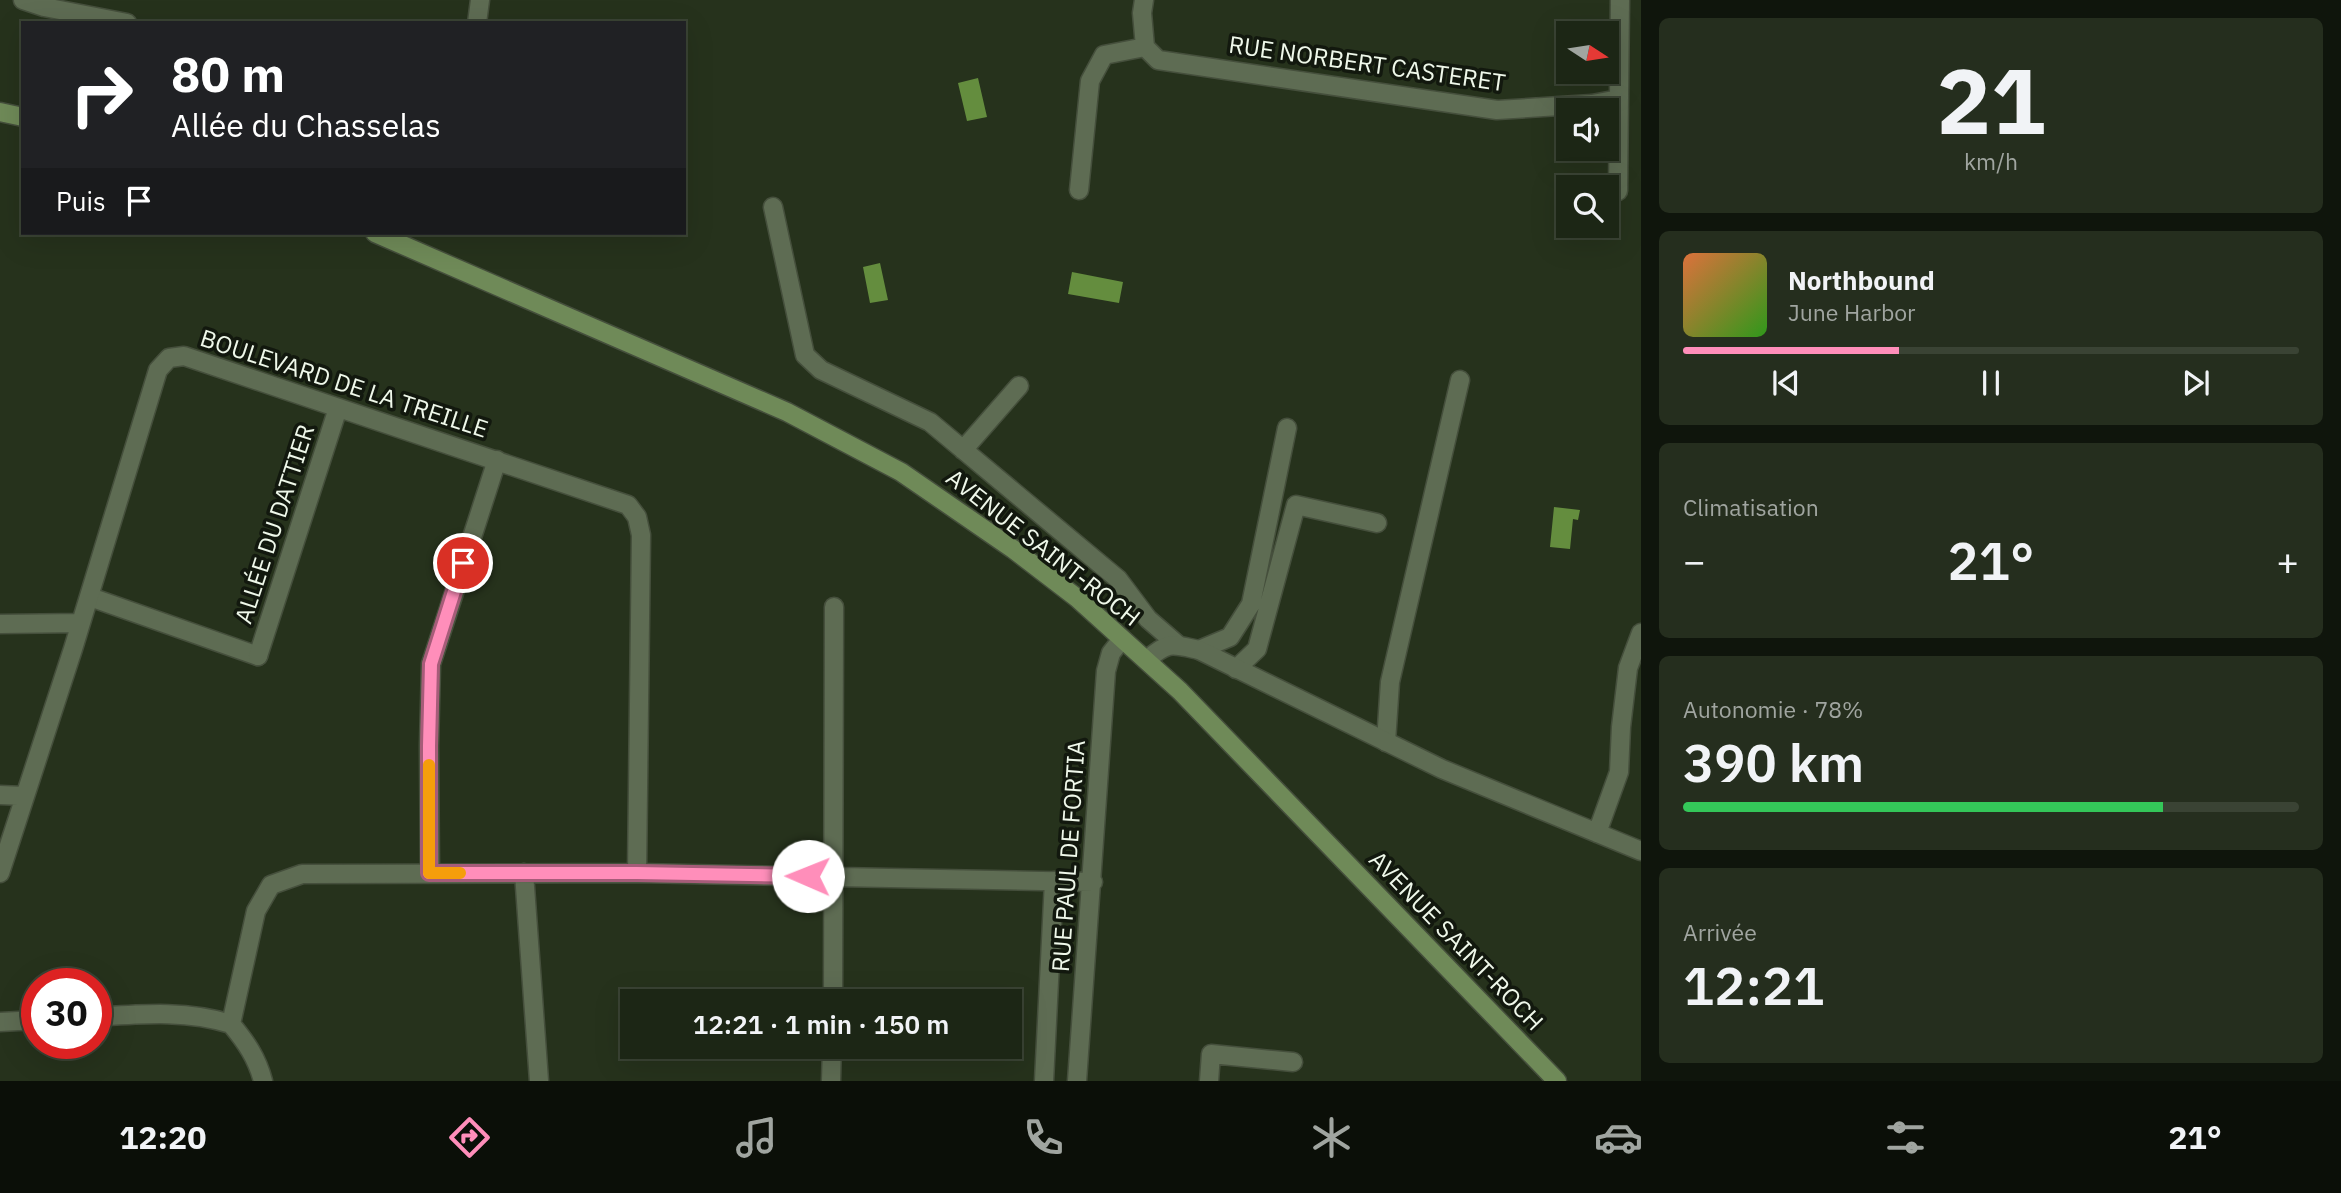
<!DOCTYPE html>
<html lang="fr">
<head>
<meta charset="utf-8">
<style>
  body { margin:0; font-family:"IBM Plex Sans",sans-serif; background:#252e1e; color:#f1f3f6; height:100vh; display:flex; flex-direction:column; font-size:26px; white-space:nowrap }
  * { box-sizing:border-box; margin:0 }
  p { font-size:23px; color:#a0a5a0 }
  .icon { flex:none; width:38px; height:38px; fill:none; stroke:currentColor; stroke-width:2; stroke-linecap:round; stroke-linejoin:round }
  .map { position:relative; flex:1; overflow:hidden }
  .side { display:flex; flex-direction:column; gap:18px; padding:18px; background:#0f150c; width:700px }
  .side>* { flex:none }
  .guide { position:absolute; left:21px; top:21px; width:665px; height:214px; border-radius:0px; box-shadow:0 7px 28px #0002,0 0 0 2px #3a4334; background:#202124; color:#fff; overflow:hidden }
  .needle { width:46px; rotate:102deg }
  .fabs { position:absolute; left:1556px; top:21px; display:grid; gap:14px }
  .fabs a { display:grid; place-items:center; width:63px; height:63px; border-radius:0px; background:#1c2615; box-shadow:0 7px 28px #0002,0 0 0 2px #3a4334; font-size:35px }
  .speed { position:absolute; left:21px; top:968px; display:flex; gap:14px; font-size:35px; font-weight:700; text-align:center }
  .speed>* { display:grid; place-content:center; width:91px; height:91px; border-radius:50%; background:#1c2615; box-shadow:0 7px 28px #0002,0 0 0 2px #3a4334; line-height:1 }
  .speed .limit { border:10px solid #d22; background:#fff; color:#111 }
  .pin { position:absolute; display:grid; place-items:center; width:60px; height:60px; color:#fff; margin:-30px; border:4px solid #fff; border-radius:50%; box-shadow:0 2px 7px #0007 }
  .me { position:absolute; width:77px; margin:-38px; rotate:271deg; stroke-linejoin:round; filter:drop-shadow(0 0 5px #0008) }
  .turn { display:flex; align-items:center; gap:24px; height:147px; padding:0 35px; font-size:32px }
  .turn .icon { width:91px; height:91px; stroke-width:2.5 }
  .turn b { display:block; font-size:49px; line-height:60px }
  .then { display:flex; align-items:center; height:66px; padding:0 35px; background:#0003; gap:14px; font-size:26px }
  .big { font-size:52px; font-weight:600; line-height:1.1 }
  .side .card { flex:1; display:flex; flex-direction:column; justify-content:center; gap:10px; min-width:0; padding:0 24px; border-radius:10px; background:#252e1e }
  .side .dial { align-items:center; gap:0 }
  .dial b { font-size:91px; line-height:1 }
  .song { display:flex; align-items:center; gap:21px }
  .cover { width:84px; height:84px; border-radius:10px; background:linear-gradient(135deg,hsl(20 70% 55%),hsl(110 70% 35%)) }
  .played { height:7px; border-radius:4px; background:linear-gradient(90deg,#ff8eba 35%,#3a4334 35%) }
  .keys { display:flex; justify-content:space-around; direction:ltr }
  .heat { display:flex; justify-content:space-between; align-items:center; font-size:38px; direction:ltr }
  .charge { height:10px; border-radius:5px; background:linear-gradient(90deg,#34c759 78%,#3a4334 0) }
  .trip { position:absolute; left:620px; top:989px; width:402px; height:70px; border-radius:0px; background:#1c2615; box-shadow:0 7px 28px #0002,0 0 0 2px #3a4334; font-weight:600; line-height:70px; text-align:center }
  .menu { display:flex; height:112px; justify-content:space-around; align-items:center; background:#0b0f08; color:#a0a5a0 }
  .menu .icon { width:49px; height:49px }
  .menu .on { color:#ff8eba }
  .menu b { font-size:32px; color:#f1f3f6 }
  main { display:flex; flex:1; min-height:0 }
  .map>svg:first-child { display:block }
  .water { fill:#648d3e }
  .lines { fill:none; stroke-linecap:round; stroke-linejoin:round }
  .service-casing { stroke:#454f3c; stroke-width:21 }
  .pedestrian-casing { stroke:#454f3c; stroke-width:21 }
  .minor-casing { stroke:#454f3c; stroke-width:21 }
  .secondary-casing { stroke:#454f3c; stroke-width:21 }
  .service { stroke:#5e6c53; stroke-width:18 }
  .pedestrian { stroke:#5e6c53; stroke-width:18 }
  .minor { stroke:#5e6c53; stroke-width:18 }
  .secondary { stroke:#6f8a58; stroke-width:18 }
  .route-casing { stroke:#a65c79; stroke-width:18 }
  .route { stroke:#ff8eba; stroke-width:12 }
  .slow { stroke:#f59e0b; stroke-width:12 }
  .labels { text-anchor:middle; stroke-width:7; stroke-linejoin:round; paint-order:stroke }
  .street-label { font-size:24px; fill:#eff8ea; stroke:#12180e }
</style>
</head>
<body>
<main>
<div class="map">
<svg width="1641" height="1081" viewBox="0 0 1641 1081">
  <rect width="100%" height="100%" fill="#26321c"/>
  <!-- water -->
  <path class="water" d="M 978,78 L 987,117 L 967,121 L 958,83 Z
    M 880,263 L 888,300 L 870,303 L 863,267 Z
    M 1072,272 L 1123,282 L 1119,303 L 1068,294 Z
    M 1554,507 L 1580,510 L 1578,520 L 1573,519 L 1570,549 L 1550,547 Z"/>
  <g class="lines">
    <defs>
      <path id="service" d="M 773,207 L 805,355 L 821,370 L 930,422 L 1118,579 L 1148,619 L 1178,645
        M 963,450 L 1019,386
        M 1199,650 L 1230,637 L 1251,604 L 1287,428
        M 1236,669 L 1257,649 L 1296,505 L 1377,523
        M 1386,742 L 1390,682 L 1460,380
        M 1044,1081 L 1054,881
        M 1209,1081 L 1211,1054 L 1293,1062"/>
      <path id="pedestrian" d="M 90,597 L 258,656"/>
      <path id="minor" d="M 23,0 L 44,7 L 127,23
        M 1144,0 L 1142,13 L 1145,47 L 1158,60 L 1497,110 L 1592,104 L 1619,99
        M 477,23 L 480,0
        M 1079,190 L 1090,81 L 1104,55 L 1145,47
        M 1618,191 L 1620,0
        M 0,624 L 81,623
        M 258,656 L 338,408
        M 1147,660 C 1168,641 1172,644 1199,650 L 1442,769 L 1641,851
        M 0,795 L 24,796
        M 1597,833 L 1619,772 L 1621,727 L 1628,668 L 1641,633
        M 0,873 L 73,649 L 158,370 L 169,358 L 184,356 L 628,505 L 637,517 L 641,535 L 637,873
        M 430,873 L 429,746 L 431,664 L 497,460
        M 524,873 L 539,1081
        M 833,1001 L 834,607
        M 96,1017 C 142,1014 187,1010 231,1024
        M 0,1022 L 37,1020
        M 231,1024 L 256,911 L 271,885 L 302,874 L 637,873 L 1093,882
        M 231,1024 C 246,1042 257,1058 263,1081
        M 831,1081 L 832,1046
        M 1077,1081 L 1106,671 L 1111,653 L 1122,639"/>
      <path id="secondary" d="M 0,112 L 23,117
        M 375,233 L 787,412 L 901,472 L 1013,549 L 1077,598 L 1180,691 L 1557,1081"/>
    </defs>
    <!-- service casing -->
    <use href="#service" class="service-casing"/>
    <!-- pedestrian casing -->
    <use href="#pedestrian" class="pedestrian-casing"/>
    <!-- minor casing -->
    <use href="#minor" class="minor-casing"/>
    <!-- secondary casing -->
    <use href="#secondary" class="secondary-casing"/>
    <!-- service -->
    <use href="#service" class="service"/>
    <!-- pedestrian -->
    <use href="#pedestrian" class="pedestrian"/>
    <!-- minor -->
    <use href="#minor" class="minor"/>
    <!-- secondary -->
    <use href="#secondary" class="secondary"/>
  </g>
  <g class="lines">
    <defs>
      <path id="route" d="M 463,563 L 431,664 L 429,746 L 429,873 L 637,873 L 808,876"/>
    </defs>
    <!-- route casing -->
    <use href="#route" class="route-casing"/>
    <!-- route -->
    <use href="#route" class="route"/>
    <!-- slow -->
    <path class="slow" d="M 429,765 L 429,873 L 460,873"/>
  </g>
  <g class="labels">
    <!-- street labels -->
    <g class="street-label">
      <text transform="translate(1367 64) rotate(8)" y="8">RUE NORBERT CASTERET</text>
      <text transform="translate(344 384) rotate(18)" y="8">BOULEVARD DE LA TREILLE</text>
      <text transform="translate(275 524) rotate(-72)" y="8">ALLÉE DU DATTIER</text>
      <text transform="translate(1043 548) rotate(38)" y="8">AVENUE SAINT-ROCH</text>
      <text transform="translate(1069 856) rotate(-86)" y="8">RUE PAUL DE FORTIA</text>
      <text transform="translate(1456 941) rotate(46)" y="8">AVENUE SAINT-ROCH</text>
    </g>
  </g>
</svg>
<div class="fabs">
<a><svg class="needle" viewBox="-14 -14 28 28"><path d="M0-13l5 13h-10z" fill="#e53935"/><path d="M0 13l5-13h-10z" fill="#a0a5a0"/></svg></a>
<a><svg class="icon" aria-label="sound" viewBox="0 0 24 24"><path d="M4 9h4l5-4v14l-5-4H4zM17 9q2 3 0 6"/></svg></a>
<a><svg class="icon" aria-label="search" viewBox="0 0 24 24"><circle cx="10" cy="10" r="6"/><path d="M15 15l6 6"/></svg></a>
</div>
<div class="speed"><div class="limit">30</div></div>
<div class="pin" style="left:463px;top:563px;background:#d93025"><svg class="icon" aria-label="arrive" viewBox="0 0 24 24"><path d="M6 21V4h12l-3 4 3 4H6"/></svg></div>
<svg class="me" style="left:808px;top:876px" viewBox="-20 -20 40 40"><circle r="19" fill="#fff"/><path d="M0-13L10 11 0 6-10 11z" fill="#ff8eba"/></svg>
<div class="trip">12:21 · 1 min · 150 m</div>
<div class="guide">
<div class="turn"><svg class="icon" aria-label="right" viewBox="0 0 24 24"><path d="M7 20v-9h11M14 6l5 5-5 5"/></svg><div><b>80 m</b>Allée du Chasselas</div></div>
<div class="then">Puis<svg class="icon" aria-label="arrive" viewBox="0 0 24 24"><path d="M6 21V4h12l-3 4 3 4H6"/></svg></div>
</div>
</div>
<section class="side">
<div class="card dial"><b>21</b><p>km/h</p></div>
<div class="card">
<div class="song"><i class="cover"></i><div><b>Northbound</b><p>June Harbor</p></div></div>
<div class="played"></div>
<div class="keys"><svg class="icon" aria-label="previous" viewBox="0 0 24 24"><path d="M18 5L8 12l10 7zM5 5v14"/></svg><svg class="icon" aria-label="pause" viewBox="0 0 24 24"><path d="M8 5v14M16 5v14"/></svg><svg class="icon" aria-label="next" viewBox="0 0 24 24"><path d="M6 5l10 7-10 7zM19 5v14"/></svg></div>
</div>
<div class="card"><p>Climatisation</p>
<div class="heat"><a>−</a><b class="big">21°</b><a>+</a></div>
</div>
<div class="card"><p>Autonomie · 78%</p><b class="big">390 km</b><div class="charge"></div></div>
<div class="card"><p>Arrivée</p><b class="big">12:21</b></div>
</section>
</main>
<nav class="menu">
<b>12:20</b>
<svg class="icon on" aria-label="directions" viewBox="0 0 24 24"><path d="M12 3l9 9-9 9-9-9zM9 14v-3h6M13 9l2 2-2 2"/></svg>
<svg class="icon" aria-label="music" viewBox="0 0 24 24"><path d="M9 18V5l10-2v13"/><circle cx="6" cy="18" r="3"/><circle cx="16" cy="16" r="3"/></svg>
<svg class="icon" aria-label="phone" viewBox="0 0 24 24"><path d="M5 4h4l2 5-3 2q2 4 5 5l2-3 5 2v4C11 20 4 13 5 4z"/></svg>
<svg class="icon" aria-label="climate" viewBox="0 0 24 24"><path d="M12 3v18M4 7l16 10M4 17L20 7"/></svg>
<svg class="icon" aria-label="car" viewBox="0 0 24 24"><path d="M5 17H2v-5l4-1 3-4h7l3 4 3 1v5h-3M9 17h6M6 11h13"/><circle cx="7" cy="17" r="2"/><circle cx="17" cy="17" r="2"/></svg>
<svg class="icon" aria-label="filters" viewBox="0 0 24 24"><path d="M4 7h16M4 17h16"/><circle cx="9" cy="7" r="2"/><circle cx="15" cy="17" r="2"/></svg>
<b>21°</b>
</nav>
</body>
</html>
